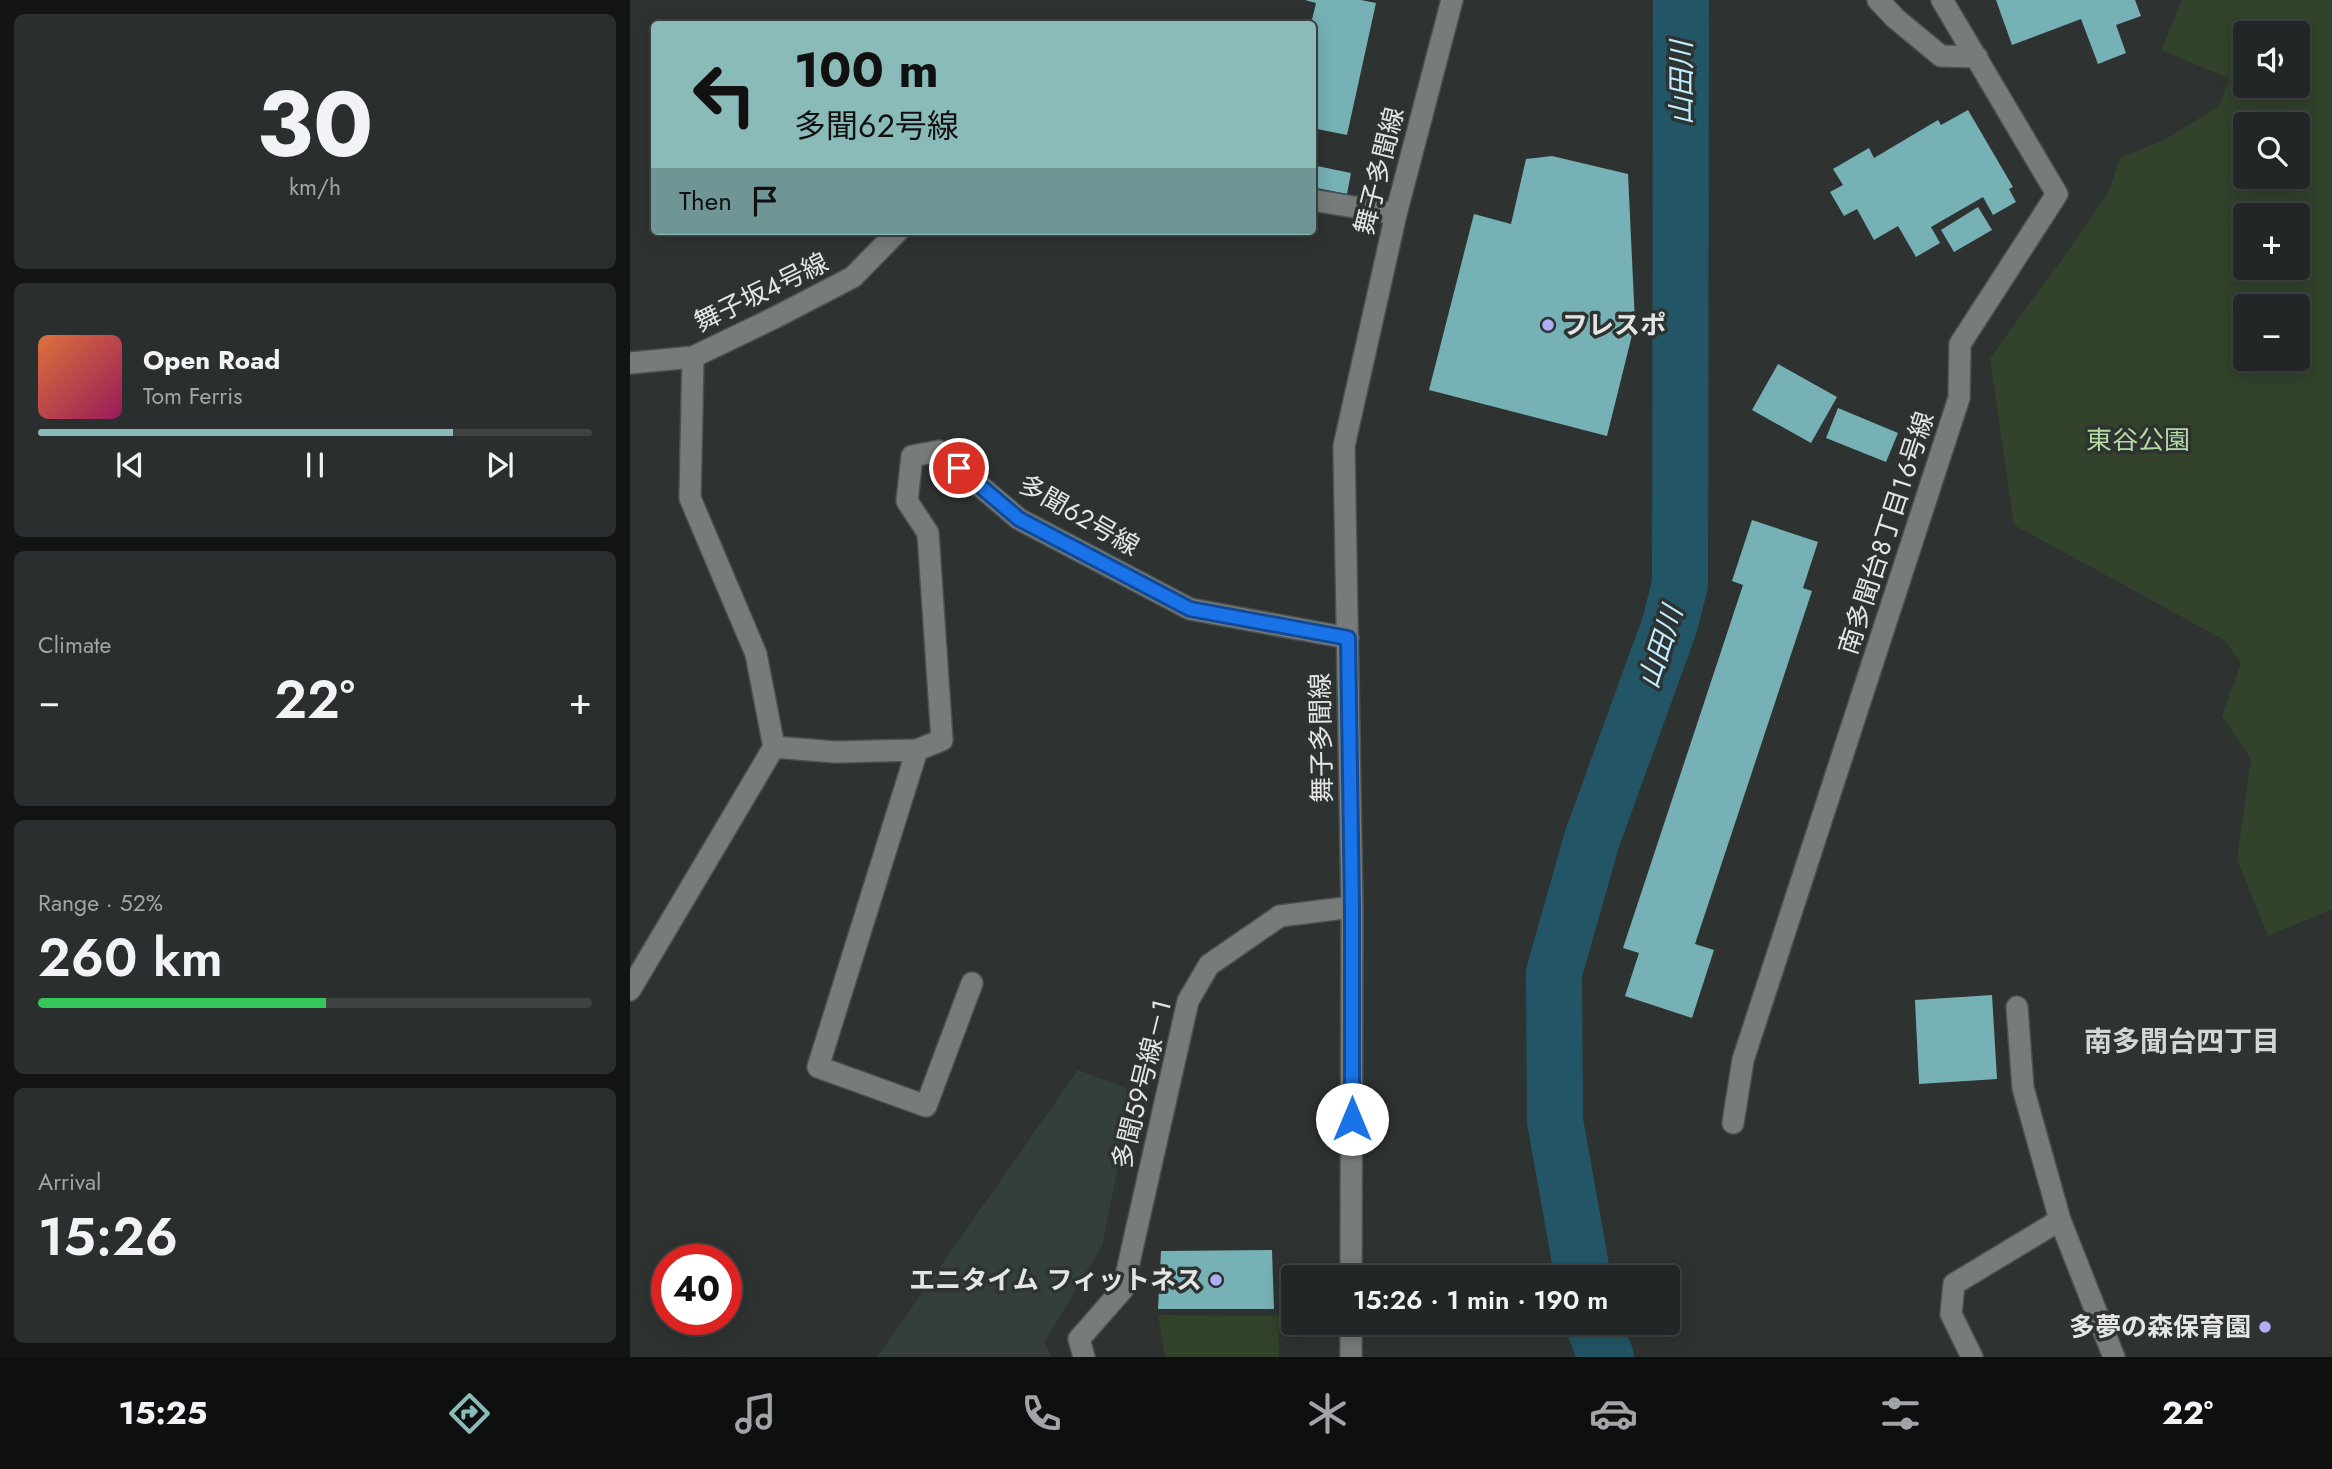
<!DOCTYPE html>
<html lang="en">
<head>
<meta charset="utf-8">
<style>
  body { margin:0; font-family:Jost,"Noto Sans JP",sans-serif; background:#2a2e2e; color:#f1f3f6; height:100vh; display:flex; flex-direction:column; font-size:26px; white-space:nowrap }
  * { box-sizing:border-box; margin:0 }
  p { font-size:23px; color:#a2a5a7 }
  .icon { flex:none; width:38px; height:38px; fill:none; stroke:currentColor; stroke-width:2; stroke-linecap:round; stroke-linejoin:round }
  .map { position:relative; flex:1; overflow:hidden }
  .side { display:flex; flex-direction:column; gap:14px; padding:14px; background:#131515; width:630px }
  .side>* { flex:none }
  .hud { position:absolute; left:21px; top:21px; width:665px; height:214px; border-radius:7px; box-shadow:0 4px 18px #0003,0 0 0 2px #3f4343; background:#8bbbb9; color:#111; overflow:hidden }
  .buttons { position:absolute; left:1603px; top:21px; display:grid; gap:14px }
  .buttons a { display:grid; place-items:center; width:77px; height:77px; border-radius:7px; background:#222626; box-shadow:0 4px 18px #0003,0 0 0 2px #3f4343; font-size:35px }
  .speed { position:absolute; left:21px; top:1244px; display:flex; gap:14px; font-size:35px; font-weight:700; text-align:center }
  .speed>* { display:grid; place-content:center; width:91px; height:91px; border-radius:50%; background:#222626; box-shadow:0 4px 18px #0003,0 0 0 2px #3f4343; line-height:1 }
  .speed .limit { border:10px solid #d22; background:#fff; color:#111 }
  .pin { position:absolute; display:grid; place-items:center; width:60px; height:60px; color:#fff; margin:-30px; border:4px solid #fff; border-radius:50%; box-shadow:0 2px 7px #0007 }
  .me { position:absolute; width:77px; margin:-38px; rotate:0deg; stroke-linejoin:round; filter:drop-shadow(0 0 5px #0008) }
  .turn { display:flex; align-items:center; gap:24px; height:147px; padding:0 28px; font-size:32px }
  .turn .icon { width:91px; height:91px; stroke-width:2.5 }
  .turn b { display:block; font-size:49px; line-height:60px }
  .then { display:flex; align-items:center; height:66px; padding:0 28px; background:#0003; gap:14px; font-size:26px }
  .big { font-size:52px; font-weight:600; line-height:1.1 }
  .side .card { flex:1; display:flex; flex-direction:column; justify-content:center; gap:10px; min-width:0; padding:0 24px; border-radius:10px; background:#2a2e2e }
  .side .dial { align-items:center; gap:0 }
  .dial b { font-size:91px; line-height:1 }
  .song { display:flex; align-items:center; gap:21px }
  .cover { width:84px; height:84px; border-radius:10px; background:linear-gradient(135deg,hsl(20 70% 55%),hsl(330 70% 35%)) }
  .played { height:7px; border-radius:4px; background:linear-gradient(90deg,#8bbbb9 75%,#3f4343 75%) }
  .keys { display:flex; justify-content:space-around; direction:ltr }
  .heat { display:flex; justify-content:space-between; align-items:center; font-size:38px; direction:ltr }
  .charge { height:10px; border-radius:5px; background:linear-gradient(90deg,#34c759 52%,#3f4343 0) }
  .trip { position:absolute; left:651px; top:1265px; width:399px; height:70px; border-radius:7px; background:#222626; box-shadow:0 4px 18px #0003,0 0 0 2px #3f4343; font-weight:600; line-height:70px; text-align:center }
  .tab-bar { display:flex; height:112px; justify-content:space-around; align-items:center; background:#0e0f0f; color:#a2a5a7 }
  .tab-bar .icon { width:49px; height:49px }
  .tab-bar .current { color:#8bbbb9 }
  .tab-bar b { font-size:32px; color:#f1f3f6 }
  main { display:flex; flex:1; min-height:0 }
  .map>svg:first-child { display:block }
  .built { fill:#343f3c }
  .green { fill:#32422b; fill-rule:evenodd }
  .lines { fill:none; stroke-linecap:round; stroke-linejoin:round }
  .river { stroke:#225667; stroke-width:56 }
  .building { fill:#76b1b5 }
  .minor-casing { stroke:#4c504f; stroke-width:24 }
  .minor { stroke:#777c7b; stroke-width:21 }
  .route-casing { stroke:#114b97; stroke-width:18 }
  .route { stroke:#1a73e8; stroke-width:12 }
  .poi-dot { fill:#b2adf9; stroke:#2e3332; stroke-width:2.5 }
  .labels { text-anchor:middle; stroke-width:7; stroke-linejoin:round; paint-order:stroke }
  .street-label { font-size:26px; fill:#e3e6e5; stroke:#2e3332 }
  .poi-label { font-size:26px; font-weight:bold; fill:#e3e6e5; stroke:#2e3332; text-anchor:end }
  .park-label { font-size:26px; fill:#b1dba0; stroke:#2e3332 }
  .water-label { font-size:28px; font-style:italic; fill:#bdedff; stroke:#2e3332 }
  .neighbourhood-label { font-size:28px; font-weight:bold; fill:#d1d7d6; stroke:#2e3332 }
</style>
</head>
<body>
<main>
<section class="side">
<div class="card dial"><b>30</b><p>km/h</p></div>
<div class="card">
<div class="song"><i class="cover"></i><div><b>Open Road</b><p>Tom Ferris</p></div></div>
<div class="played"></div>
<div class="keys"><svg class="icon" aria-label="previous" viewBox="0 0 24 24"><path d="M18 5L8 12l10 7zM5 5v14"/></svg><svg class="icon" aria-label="pause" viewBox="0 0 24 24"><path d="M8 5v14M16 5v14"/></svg><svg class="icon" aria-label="next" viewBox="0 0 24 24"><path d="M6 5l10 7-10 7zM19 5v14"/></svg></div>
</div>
<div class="card"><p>Climate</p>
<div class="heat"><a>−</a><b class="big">22°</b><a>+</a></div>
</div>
<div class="card"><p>Range · 52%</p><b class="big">260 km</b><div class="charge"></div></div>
<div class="card"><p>Arrival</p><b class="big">15:26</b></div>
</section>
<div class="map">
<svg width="1702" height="1357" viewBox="0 0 1702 1357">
  <rect width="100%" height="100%" fill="#2e3332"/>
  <!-- built -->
  <path class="built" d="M 448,1070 L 503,1091 L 472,1246 L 415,1341 L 421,1357 L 247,1357 Z"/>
  <!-- green -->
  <path class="green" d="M 1552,0 L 1702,0 L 1702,909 L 1638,936 L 1607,860 L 1621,759 L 1592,716 L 1611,663 L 1594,640 L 1384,525 L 1360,358 L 1448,237 L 1479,191 L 1490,158 L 1536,139 L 1589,106 L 1599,78 L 1531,50 ZM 1615,33 L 1668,33 L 1668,86 L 1615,86 ZM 1615,124 L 1668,124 L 1668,177 L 1615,177 ZM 1615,215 L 1668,215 L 1668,268 L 1615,268 ZM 1615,306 L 1668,306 L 1668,359 L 1615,359 Z
    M 528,1315 L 649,1316 L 649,1357 L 535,1357 Z"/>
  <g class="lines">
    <!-- river -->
    <path class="river" d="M 953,1278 L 925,1121 L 924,973 L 962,839 L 1040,624 L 1050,584 L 1051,0
      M 963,1323 L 976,1357"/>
  </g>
  <!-- building -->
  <path class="building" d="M 675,0 L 731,0 L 746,3 L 717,135 L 682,128 L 682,24 L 681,24 L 686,3 Z
    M 1366,0 L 1505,0 L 1511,16 L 1486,25 L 1496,53 L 1468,64 L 1451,19 L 1382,45 Z
    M 1338,110 L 1383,187 L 1379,189 L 1386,202 L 1363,215 L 1353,197 L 1301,227 L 1310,243 L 1286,257 L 1268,226 L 1244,240 L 1227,209 L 1214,216 L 1200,192 L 1213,185 L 1203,169 L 1239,148 L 1244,158 L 1308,120 L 1311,125 Z
    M 922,156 L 998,174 L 1005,323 L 977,436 L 799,390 L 844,214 L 881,224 L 896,159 Z
    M 682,165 L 721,173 L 717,194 L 682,187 Z
    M 1348,207 L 1362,230 L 1324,252 L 1311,230 Z
    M 1148,364 L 1207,397 L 1181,443 L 1122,410 Z
    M 1208,408 L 1268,433 L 1256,462 L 1196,438 Z
    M 1122,520 L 1188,542 L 1173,588 L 1182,591 L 1065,944 L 1084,950 L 1062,1018 L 995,996 L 1009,953 L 993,948 L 1113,585 L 1102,581 Z
    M 1362,995 L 1367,1079 L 1289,1084 L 1285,1000 Z
    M 642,1250 L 644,1309 L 528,1309 L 531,1251 Z"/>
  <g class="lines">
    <defs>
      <path id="minor" d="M 1248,0 L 1265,18 L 1311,56 L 1347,57
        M 682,200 L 766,214
        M 0,363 L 63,357 L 144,318 L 223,277 L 268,231
        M 144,747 L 205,752 L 287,750 L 312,740 L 298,533 L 277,501 L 282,456 L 309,451 L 389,519 L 560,609 L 718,638
        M 287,750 L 188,1067 L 296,1106 L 342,983
        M 0,990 L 144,747 L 126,654 L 60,498 L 63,357
        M 1387,1007 L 1393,1088 L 1430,1220 L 1484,1357
        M 1103,1123 L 1113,1060 L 1329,398 L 1330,344 L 1427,194 L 1312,0
        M 721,1278 L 722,907 L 714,446 L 766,214 L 822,0
        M 454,1357 L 449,1339 L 493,1289 L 558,1001 L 579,965 L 650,916 L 722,907
        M 721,1357 L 721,1323
        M 1342,1357 L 1321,1314 L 1324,1284 L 1430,1220"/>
    </defs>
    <!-- minor casing -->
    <use href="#minor" class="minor-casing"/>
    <!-- minor -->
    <use href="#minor" class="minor"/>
  </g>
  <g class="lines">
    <defs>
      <path id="route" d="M 329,468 L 389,519 L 560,609 L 718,638 L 722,907 L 722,1119"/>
    </defs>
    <!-- route casing -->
    <use href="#route" class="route-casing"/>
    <!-- route -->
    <use href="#route" class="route"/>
  </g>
  <!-- markers -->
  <g class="poi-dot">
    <circle cx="918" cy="325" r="7"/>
    <circle cx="586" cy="1280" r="7"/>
    <circle cx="1635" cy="1327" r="7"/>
  </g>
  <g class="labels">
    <!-- street labels -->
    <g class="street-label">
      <text transform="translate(749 171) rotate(-76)" y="9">舞子多聞線</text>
      <text transform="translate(131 292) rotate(-26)" y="9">舞子坂４号線</text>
      <text transform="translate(449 515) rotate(30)" y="9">多聞６２号線</text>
      <text transform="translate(1256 533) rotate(-72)" y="9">南多聞台８丁目１６号線</text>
      <text transform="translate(691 738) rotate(-91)" y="9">舞子多聞線</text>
      <text transform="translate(512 1083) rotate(-76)" y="9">多聞５９号線－１</text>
    </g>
    <!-- poi labels -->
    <g class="poi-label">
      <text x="932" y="334" text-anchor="start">フレスポ</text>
      <text x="572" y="1289">エニタイム フィットネス</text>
      <text x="1621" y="1336">多夢の森保育園</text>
    </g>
    <!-- park labels -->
    <g class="park-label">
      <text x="1508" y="449">東谷公園</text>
    </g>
    <!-- water labels -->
    <g class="water-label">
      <text transform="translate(1051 83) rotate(-90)" y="10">山田川</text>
      <text transform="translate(1030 647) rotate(-72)" y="10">山田川</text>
    </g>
    <!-- neighbourhood labels -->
    <g class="neighbourhood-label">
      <text x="1552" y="1051">南多聞台四丁目</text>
    </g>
  </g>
</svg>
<div class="buttons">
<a><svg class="icon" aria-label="sound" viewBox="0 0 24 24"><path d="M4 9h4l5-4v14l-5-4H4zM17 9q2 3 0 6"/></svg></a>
<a><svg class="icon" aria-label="search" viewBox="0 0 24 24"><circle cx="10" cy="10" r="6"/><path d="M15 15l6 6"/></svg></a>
<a>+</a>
<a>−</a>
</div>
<div class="speed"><div class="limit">40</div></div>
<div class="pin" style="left:329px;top:468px;background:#d93025"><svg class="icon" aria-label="arrive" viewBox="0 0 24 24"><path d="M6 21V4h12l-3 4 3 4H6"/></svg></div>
<svg class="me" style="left:722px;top:1119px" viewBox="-20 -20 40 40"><circle r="19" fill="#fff"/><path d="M0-13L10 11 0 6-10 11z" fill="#1a73e8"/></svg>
<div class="trip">15:26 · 1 min · 190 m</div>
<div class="hud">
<div class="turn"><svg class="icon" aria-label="left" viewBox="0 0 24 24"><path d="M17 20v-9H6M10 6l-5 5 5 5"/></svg><div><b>100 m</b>多聞６２号線</div></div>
<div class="then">Then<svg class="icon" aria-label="arrive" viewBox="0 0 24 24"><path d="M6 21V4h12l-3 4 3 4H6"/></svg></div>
</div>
</div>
</main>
<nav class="tab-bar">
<b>15:25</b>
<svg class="icon current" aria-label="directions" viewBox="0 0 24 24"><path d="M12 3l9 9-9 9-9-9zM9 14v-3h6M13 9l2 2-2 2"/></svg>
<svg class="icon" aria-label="music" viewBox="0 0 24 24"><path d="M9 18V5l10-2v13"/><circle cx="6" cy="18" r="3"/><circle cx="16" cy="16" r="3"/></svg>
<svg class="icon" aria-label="phone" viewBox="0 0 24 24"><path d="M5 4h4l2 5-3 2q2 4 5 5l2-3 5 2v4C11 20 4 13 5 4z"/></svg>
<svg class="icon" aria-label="climate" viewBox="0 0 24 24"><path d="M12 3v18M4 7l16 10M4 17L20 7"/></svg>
<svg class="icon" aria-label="car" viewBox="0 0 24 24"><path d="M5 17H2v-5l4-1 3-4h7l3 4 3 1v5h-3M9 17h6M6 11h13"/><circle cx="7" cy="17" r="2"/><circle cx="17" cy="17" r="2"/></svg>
<svg class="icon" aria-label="filters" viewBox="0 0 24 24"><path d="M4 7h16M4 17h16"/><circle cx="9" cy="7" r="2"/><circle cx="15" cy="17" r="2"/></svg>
<b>22°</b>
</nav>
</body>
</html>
